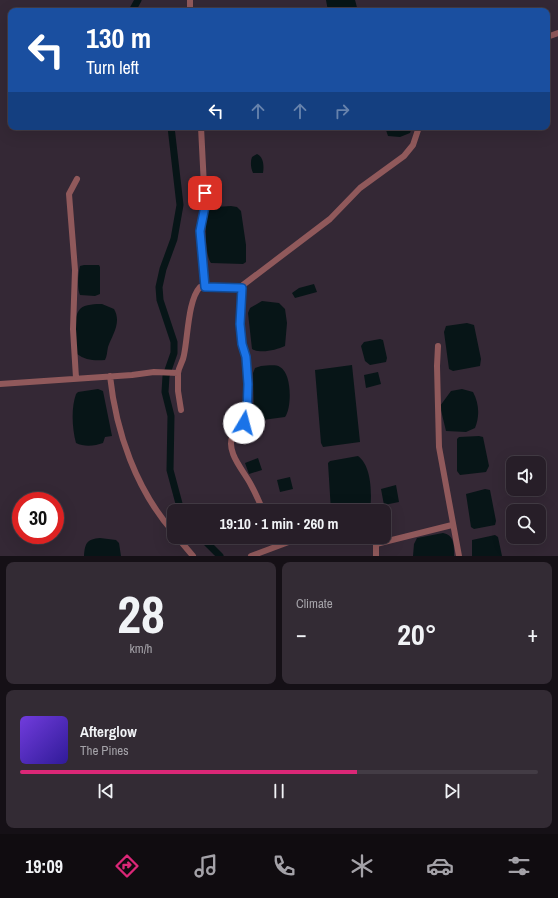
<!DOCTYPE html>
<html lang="en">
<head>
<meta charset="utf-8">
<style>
  body { margin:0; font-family:"Archivo Narrow",sans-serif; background:#332b34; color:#f1f3f6; height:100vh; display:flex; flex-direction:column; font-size:15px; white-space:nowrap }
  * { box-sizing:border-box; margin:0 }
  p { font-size:13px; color:#a4a2a8 }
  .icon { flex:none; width:22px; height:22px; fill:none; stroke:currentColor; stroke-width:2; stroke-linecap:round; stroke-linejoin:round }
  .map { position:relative; height:556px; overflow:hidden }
  .sheet { display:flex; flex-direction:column; gap:6px; padding:6px; background:#151016; flex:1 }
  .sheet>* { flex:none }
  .banner { position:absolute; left:8px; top:8px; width:542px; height:122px; border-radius:8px; box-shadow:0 4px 16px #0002,0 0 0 1px #433c45; background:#1a4fa0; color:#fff; overflow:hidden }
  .controls { position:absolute; left:506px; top:456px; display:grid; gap:8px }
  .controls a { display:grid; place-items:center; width:40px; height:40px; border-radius:8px; background:#271e28; box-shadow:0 4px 16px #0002,0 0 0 1px #433c45; font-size:20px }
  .speed { position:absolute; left:12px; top:492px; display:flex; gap:8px; font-size:20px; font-weight:700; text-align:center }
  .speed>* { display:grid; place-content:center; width:52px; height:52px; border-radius:50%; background:#271e28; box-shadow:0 4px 16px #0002,0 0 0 1px #433c45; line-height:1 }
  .speed .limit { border:6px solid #d22; background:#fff; color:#111 }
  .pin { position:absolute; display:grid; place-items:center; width:34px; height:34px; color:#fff; margin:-17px; border-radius:8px; box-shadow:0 2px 6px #0006 }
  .me { position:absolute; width:44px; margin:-22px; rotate:8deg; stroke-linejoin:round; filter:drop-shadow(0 0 3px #0008) }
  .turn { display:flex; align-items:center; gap:14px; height:84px; padding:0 12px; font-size:18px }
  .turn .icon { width:52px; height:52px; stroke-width:2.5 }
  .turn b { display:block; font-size:28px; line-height:34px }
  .lanes { display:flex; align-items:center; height:38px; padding:0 12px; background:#0003; justify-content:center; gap:20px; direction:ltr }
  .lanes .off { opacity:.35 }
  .big { font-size:30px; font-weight:700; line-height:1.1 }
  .sheet .card { flex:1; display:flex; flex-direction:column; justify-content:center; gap:6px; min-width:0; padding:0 14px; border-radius:8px; background:#332b34 }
  .sheet .dial { align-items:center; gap:0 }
  .dial b { font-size:52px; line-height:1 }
  .song { display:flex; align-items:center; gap:12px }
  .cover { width:48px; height:48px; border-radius:6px; background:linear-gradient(135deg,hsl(260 70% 55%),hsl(250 70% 35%)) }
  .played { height:4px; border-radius:2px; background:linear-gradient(90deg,#db2777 65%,#433c45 65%) }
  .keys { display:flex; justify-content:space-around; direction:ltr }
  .heat { display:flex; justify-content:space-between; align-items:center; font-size:22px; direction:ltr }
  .sheet .tiles { flex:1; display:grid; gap:6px; grid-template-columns:1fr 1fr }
  .card:last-child { grid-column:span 2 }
  .trip { position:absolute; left:167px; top:504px; width:224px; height:40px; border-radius:8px; background:#271e28; box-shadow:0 4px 16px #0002,0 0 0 1px #433c45; font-weight:700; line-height:40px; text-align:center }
  .tabs { display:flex; height:64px; justify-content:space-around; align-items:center; background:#100c10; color:#a4a2a8 }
  .tabs .icon { width:28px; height:28px }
  .tabs .selected { color:#db2777 }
  .tabs b { font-size:18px; color:#f1f3f6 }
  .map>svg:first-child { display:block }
  .water { fill:#071517 }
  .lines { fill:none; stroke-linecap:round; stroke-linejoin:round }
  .canal { stroke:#071517; stroke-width:7 }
  .minor { stroke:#90595b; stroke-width:6 }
  .route-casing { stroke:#114b97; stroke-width:10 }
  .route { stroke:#1a73e8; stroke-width:7 }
</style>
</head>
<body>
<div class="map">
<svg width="558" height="556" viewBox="0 0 558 556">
  <rect width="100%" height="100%" fill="#342835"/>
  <!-- water -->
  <path class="water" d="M 326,0 L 355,0 L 358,11 L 328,11 Z
    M 385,127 L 412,127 L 410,133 L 400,137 L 388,136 Z
    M 257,154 C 264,157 264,167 263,173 L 253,173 C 251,169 250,162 252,157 Z
    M 231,206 L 237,207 L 241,211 L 246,245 L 246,262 L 243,264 L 211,263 C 205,256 205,221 207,212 L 215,207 Z
    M 84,265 L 99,265 L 100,267 L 100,294 L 95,296 L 80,295 C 77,288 78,274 80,266 Z
    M 314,284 L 317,292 L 295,298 L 292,293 L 299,288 Z
    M 262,301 L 279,303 L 285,309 L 287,323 L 285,346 C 276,350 261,354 252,349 L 248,313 L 250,308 Z
    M 102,304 L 114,309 C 122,323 112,335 108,347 C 107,352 107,356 105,360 C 94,361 85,360 77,354 C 76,341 71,320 80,309 C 85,304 96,304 102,304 Z
    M 467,323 L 474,325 L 481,359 L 480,366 L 453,371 L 449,369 L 444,332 L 446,326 Z
    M 380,339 L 383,340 L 387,358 L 386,362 L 370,365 L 365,361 L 361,346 L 364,342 Z
    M 352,365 L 360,442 L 323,447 L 321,443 L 315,370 Z
    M 261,366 C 267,366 275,364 280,367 C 292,373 292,408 285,417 L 255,421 L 254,419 L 253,373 L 255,368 Z
    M 378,372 L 381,384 L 366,388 L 364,375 Z
    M 98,389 L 103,391 L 112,436 L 105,437 L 103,443 C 95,446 84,447 76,443 C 72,428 71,408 76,394 L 78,392 Z
    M 462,389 L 473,392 C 479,403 480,416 475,428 L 466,432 L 446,431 L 440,406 L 451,391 Z
    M 479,436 L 483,437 L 489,466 L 486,472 L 460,475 L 457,471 L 457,439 L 459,437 Z
    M 358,456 C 372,466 372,495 370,511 L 331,511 L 328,463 L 330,461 Z
    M 258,458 L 262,470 L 249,474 L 245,463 Z
    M 290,477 L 293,489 L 280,492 L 277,480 Z
    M 396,485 L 399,502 L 384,505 L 381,489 Z
    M 485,489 L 490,490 L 496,521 L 495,525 L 474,529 L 471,527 L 466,494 Z
    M 443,533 C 455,535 454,547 454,556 L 413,556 L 414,544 L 417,538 Z
    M 495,535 L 498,537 L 502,556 L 472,556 L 472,540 Z
    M 100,538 L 116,540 L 119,543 L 121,556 L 84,556 C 85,543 87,539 100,538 Z"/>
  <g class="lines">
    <!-- canal -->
    <path class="canal" d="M 132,11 L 138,0
      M 171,127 L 180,205 L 174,239 L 163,269 L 159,287 L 160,300 L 174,342 L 174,353 L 166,376 L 165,392 L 171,416 L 170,470 L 181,511
      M 201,537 L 220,556"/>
    <!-- minor -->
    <path class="minor" d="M 190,11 L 190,0
      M 547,37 L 558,33
      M 201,127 L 205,206 L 200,231 L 205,287
      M 438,346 L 437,366 L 439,447 L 459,556
      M 178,373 C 179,366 183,362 184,355 C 188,336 188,300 200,287 L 242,289
      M 110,376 C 116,432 136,490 174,533
      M 76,378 L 73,329 L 75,270 L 69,194 L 77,179
      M 0,384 L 132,375 L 154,372 L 178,373 L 178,391 L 181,410
      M 263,511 C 259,501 255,492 250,483 C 243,470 225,451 233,435 C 236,428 244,424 247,416 L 247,367 L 242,344 L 239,313 L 242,289 L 243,285 L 330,219 L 360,188 L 404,156 L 413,145 L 419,127
      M 177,537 L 193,556
      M 274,537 L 278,545
      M 251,556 L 302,537
      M 376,556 L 376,544 L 452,525"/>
  </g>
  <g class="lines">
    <defs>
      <path id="route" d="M 205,193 L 205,206 L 200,231 L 205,287 L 242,288 L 240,324 L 242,344 L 246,357 L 248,384 L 247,416 L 244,423"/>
    </defs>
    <!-- route casing -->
    <use href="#route" class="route-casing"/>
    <!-- route -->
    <use href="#route" class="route"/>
  </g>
</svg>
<div class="controls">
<a><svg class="icon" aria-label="sound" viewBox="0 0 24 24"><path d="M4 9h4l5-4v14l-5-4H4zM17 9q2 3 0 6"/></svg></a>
<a><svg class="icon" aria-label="search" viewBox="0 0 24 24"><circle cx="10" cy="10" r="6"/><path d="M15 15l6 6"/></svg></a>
</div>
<div class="speed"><div class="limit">30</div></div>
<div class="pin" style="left:205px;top:193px;background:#d93025"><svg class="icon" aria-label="arrive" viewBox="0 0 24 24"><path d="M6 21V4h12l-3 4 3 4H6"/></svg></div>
<svg class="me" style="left:244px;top:423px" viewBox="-20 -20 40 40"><circle r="19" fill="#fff"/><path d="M0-13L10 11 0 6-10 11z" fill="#1a73e8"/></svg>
<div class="trip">19:10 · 1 min · 260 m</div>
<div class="banner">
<div class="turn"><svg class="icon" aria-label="left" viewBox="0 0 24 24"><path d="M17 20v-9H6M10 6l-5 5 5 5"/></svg><div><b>130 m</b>Turn left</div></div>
<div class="lanes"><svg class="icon" aria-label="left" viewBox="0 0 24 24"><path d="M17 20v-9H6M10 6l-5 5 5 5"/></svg><svg class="icon off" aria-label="ahead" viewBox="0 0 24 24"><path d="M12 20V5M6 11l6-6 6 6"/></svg><svg class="icon off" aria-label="ahead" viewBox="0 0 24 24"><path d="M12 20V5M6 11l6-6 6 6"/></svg><svg class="icon off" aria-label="right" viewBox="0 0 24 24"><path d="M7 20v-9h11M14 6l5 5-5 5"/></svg></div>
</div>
</div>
<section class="sheet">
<div class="tiles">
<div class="card dial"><b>28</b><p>km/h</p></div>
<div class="card"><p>Climate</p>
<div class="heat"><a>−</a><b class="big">20°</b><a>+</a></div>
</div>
<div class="card">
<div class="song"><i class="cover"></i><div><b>Afterglow</b><p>The Pines</p></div></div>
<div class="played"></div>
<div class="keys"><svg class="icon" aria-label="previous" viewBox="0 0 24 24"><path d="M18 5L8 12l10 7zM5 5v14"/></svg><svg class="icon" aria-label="pause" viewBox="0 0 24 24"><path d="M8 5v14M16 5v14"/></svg><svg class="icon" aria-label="next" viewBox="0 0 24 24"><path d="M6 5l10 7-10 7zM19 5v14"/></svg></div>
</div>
</div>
</section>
<nav class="tabs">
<b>19:09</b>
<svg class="icon selected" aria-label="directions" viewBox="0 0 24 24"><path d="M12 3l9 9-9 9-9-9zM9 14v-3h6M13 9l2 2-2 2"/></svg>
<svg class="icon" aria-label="music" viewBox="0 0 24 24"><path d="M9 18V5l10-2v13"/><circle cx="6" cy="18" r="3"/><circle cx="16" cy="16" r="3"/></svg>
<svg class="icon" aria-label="phone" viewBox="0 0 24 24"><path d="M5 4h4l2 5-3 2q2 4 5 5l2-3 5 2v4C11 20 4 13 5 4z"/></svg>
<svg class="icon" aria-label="climate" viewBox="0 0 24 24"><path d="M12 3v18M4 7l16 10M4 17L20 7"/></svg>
<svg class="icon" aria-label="car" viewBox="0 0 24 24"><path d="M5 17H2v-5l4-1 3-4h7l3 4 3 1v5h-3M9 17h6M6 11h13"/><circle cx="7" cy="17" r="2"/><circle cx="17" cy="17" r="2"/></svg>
<svg class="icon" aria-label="filters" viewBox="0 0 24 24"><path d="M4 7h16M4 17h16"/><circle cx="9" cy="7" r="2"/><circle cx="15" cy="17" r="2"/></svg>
</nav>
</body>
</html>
